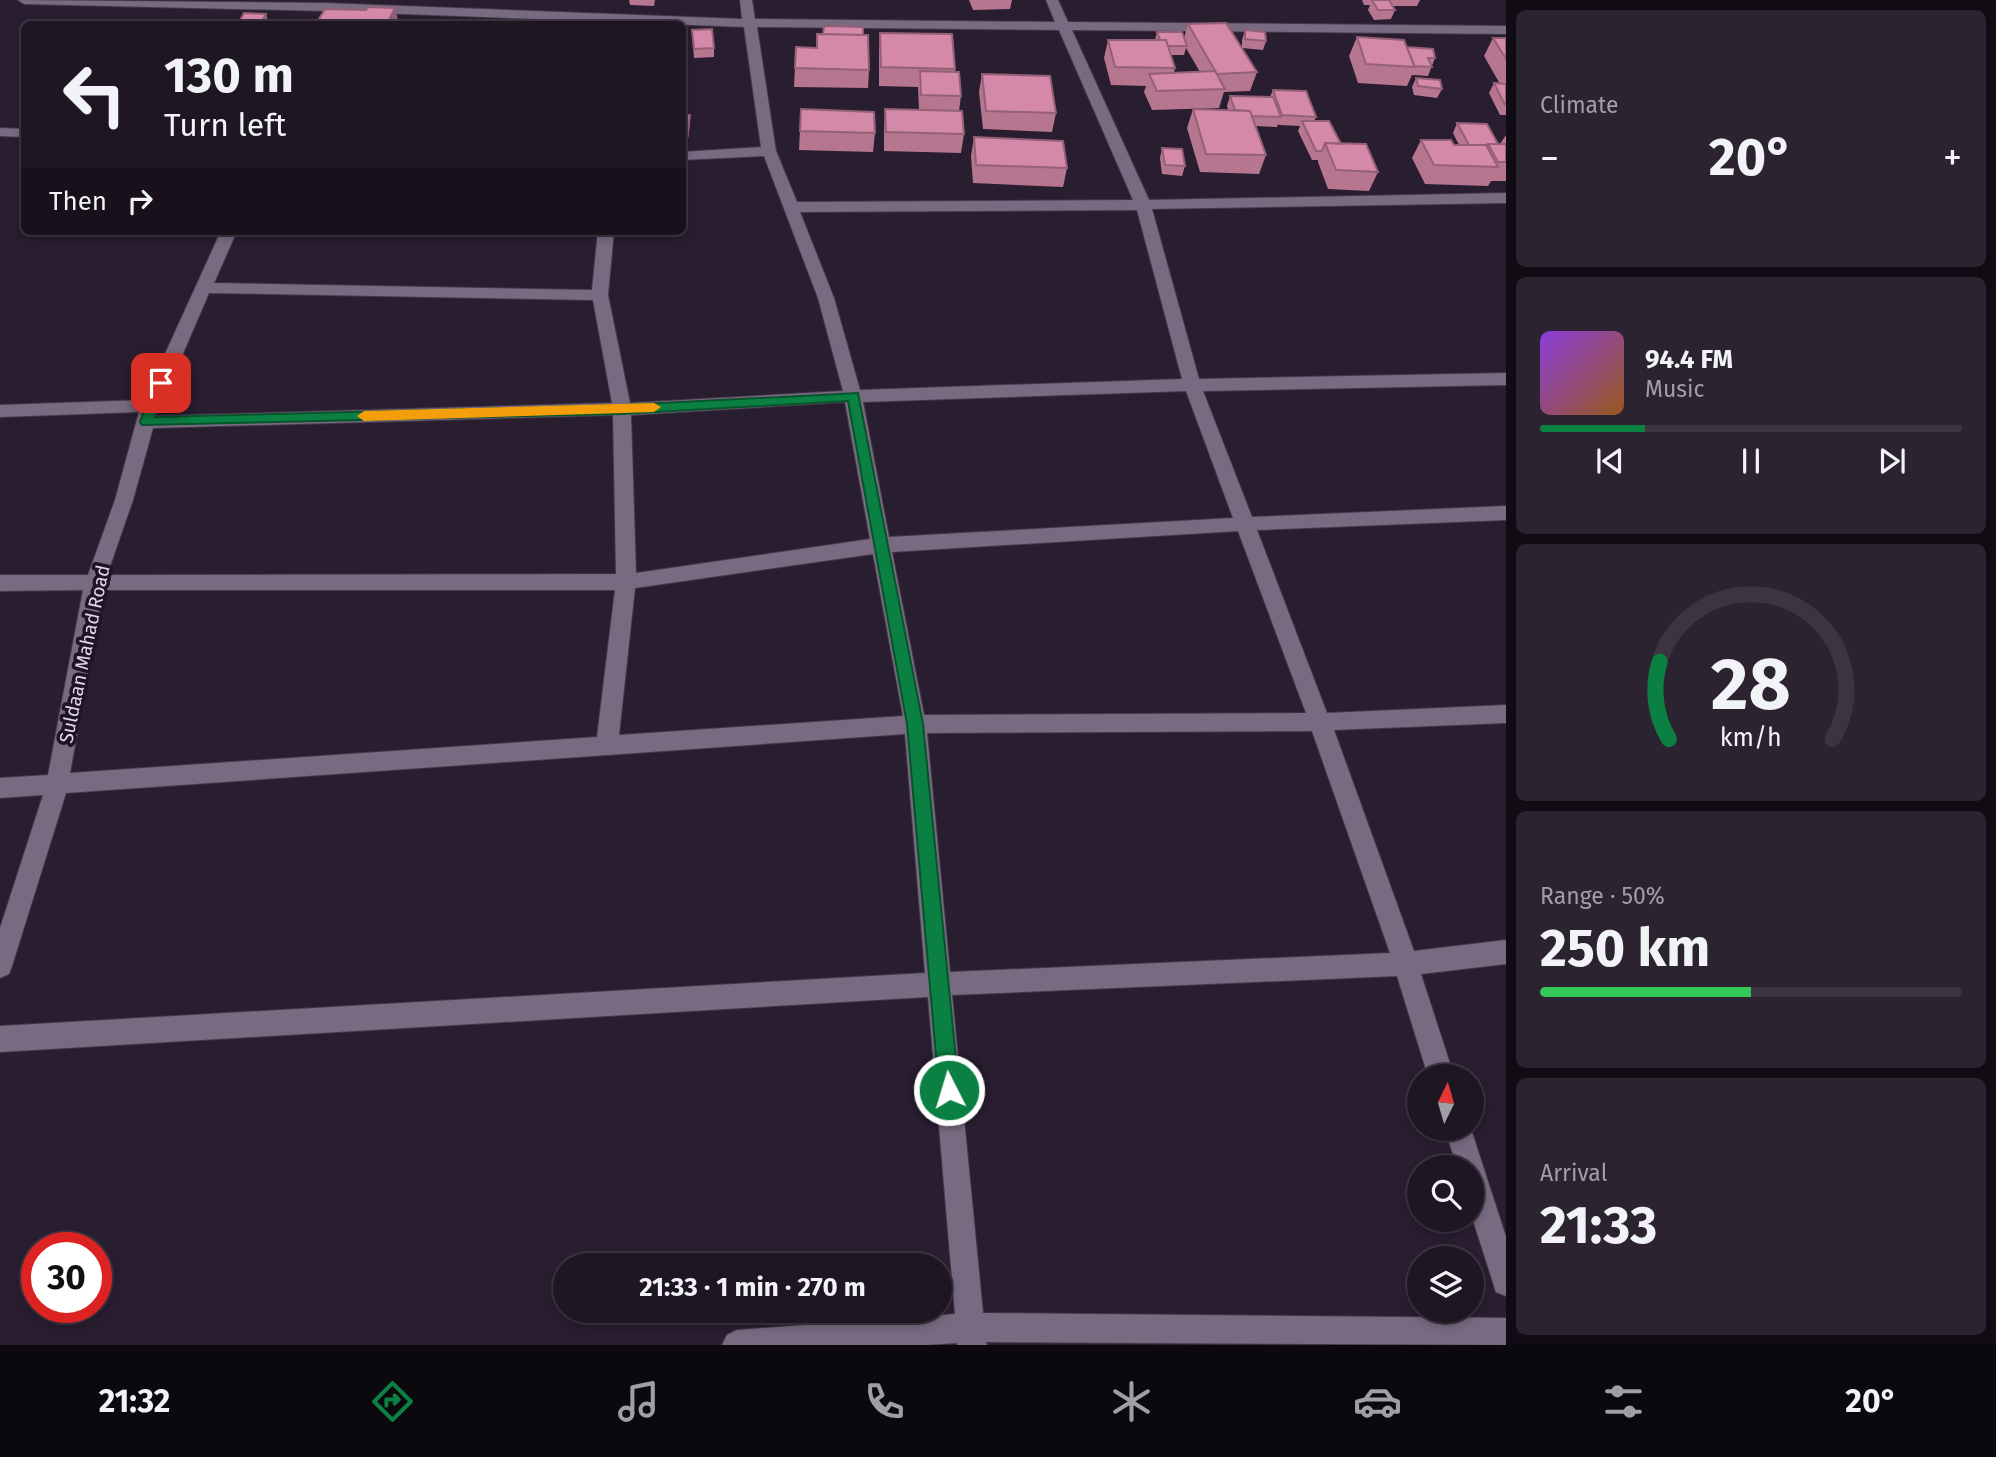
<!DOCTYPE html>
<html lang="en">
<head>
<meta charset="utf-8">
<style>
  body { margin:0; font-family:"Fira Sans",sans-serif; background:#2c2331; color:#f1f3f6; height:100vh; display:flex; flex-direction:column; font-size:26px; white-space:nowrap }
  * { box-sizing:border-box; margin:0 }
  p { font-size:23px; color:#a19fa6 }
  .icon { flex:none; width:38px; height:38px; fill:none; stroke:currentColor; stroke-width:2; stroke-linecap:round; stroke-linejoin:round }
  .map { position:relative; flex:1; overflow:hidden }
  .side { display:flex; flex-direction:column; gap:10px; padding:10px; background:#110c14; width:490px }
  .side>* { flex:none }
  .top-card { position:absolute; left:21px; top:21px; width:665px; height:214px; border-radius:10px; box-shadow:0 4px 10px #0003,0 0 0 2px #3c3541; background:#1f1624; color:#f1f3f6; overflow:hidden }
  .needle { width:46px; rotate:5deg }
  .fabs { position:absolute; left:1407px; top:1064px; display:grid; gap:14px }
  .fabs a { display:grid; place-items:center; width:77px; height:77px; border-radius:50%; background:#1f1624; box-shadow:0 4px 10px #0003,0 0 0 2px #3c3541; font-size:35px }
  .speed { position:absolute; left:21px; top:1232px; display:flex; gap:14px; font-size:35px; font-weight:700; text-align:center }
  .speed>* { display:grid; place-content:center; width:91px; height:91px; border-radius:50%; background:#1f1624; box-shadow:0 4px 10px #0003,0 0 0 2px #3c3541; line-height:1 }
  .speed .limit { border:10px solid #d22; background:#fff; color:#111 }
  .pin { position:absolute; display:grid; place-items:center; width:60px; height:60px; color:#fff; margin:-30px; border-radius:14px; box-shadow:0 4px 10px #0006 }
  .me { position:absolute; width:77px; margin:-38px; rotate:355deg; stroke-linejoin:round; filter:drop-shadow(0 0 5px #0008) }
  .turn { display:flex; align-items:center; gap:24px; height:147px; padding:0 28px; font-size:32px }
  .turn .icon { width:91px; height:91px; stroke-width:2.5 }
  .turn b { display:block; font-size:49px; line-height:60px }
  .then { display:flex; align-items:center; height:66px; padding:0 28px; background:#0003; gap:14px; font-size:26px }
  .big { font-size:52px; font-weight:700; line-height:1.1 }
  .side .tile { flex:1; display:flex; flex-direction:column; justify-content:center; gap:10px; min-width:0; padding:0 24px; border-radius:10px; background:#2c2331 }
  .side .dial { align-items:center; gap:0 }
  .dial svg { height:182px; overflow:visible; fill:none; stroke:#3c3541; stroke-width:7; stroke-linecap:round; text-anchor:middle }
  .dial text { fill:#f1f3f6; stroke:none }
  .song { display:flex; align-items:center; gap:21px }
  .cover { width:84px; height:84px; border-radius:10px; background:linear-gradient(135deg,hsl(270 70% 55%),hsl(30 70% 35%)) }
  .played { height:7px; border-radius:4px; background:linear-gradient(90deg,#0b8043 25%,#3c3541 25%) }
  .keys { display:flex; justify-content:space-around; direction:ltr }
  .heat { display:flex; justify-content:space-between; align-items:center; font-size:38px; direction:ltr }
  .charge { height:10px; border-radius:5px; background:linear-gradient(90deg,#34c759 50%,#3c3541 0) }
  .trip { position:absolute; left:553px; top:1253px; width:399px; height:70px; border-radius:35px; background:#1f1624; box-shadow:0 4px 10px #0003,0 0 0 2px #3c3541; font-weight:700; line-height:70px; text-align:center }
  .tabs { display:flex; height:112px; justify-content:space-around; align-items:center; background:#0c090e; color:#a19fa6 }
  .tabs .icon { width:49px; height:49px }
  .tabs .current { color:#0b8043 }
  .tabs b { font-size:32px; color:#f1f3f6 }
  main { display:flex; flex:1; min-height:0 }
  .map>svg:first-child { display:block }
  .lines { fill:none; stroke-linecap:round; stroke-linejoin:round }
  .minor-casing { stroke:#433949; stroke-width:2 }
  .minor { fill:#786a81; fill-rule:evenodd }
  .wall { fill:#b67690; fill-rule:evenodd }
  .shaded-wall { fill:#946076 }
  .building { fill:#d489a8; stroke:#946076; stroke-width:2 }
  .route { fill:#0b8043; stroke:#07532c; stroke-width:2 }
  .slow { fill:#f59e0b }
  .labels { text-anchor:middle; stroke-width:7; stroke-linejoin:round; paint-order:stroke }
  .street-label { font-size:19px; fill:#e0d8e5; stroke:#1f1326 }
</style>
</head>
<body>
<main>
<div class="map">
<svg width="1506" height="1345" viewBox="0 0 1506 1345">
  <rect width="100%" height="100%" fill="#291d30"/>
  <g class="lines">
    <defs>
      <path id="minor" d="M 18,0 L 325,3 L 742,19 L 740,0 L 752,0 L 755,19 L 1055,22 L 1046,0 L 1058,0 L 1068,22 L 1506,26 L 1506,34 L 1072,30 L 1149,200 L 1506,193 L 1506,203 L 1152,209 L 1199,379 L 1506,373 L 1506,385 L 1203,391 L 1252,517 L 1506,506 L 1506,520 L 1257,530 L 1327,713 L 1506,705 L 1506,723 L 1334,730 L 1414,951 L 1506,940 L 1506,964 L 1421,974 L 1454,1076 L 1428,1076 L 1397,976 L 952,995 L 983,1313 L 1506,1318 L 1506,1345 L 986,1342 L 987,1345 L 957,1345 L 957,1343 L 926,1345 L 722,1345 L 727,1335 L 737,1330 L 955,1314 L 928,997 L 0,1052 L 0,1026 L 925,973 L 905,734 L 66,793 L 12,966 L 9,974 L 0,978 L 0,928 L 43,795 L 0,798 L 0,778 L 48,775 L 83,590 L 0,591 L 0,575 L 88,575 L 115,500 L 139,412 L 0,417 L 0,405 L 144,400 L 221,231 L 237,231 L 214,283 L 592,290 L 598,231 L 614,231 L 608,295 L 630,403 L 843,391 L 818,298 L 764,156 L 682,160 L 682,152 L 761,147 L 744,27 L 325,11 L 24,4 ZM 757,27 L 1059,30 L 1133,200 L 797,202 L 776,151 ZM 1137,210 L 1182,379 L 860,390 L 834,298 L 800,212 ZM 209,293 L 593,300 L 612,403 L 156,416 ZM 1186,391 L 1233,518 L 889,537 L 863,402 ZM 845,402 L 870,539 L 636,573 L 631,415 ZM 613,415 L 616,574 L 107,575 L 133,500 L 153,428 ZM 1238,531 L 1306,713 L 924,715 L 892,552 ZM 873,554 L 903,716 L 619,735 L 635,588 ZM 103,590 L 615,590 L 597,737 L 70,773 ZM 1312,731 L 1390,953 L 950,972 L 927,733 Z
        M 0,128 L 24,129 L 24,137 L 0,136 Z
        M 1445,1129 L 1471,1129 L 1506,1237 L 1506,1296 L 1496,1292 L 1472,1217 L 1472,1167 L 1457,1167 Z"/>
    </defs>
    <!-- minor casing -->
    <use href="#minor" class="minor-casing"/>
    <!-- minor -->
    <use href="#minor" class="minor"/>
  </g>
  <!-- wall -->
  <path class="wall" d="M 629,0 L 655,0 L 654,6 L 630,5 Z
    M 969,0 L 1012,0 L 1010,9 L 973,10 Z
    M 1362,0 L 1420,0 L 1417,6 L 1392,6 L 1395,10 L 1391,19 L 1374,20 L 1368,10 L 1370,5 L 1364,5 Z
    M 683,22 L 685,63 L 682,63 L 682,24 Z
    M 1188,24 L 1257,72 L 1250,91 L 1224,92 L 1219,108 L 1152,110 L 1144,92 L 1146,86 L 1111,85 L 1104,58 L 1108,40 L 1155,40 L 1157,32 L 1184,38 ZM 1186,48 L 1200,72 L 1174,73 L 1175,68 L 1171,55 L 1184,55 Z
    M 692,30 L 714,48 L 714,57 L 694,58 Z
    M 1245,30 L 1266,41 L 1263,50 L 1242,48 L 1242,40 Z
    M 880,33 L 955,69 L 955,72 L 961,96 L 959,111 L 964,134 L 961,153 L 884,151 L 884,128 L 885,109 L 919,110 L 918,87 L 879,86 L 879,51 Z
    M 863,35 L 869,70 L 868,88 L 794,87 L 796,47 L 816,48 Z
    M 1357,37 L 1407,47 L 1435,58 L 1428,76 L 1412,75 L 1407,86 L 1358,83 L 1349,56 Z
    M 1493,38 L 1506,38 L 1506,115 L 1500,115 L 1489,93 L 1494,83 L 1500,84 L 1484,56 Z
    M 982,74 L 1056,113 L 1052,132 L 983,129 L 979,92 Z
    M 1416,78 L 1442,89 L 1437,98 L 1414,95 L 1412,87 Z
    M 1273,90 L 1316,117 L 1314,121 L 1341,144 L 1378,172 L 1369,191 L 1328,189 L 1318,162 L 1318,160 L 1312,160 L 1298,131 L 1300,126 L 1279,125 L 1278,124 L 1277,127 L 1256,126 L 1266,155 L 1259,174 L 1200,172 L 1187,128 L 1193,109 L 1228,110 L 1227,106 L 1230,96 L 1270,97 Z
    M 801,109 L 875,133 L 873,152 L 799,150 Z
    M 682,115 L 690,124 L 687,146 L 682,146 Z
    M 1457,123 L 1498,144 L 1500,144 L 1506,135 L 1506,181 L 1491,181 L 1488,186 L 1425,184 L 1412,158 L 1421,140 L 1459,145 L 1453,133 Z
    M 974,137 L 1067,168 L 1063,187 L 973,183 L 971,156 Z
    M 1162,148 L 1185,166 L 1182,176 L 1162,174 L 1160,158 Z"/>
  <!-- shaded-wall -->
  <path class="shaded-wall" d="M 395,8 L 399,24 L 387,24 Z
    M 266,14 L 269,23 L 268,24 L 260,24 Z
    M 690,115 L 690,124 L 687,146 L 687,137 Z"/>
  <!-- building -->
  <path class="building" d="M 1372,0 L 1389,0 L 1395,10 L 1378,10 Z
    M 368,7 L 395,8 L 387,24 L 316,24 L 325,9 L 366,10 Z
    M 244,13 L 266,14 L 260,24 L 238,24 Z
    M 683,22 L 685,45 L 682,45 L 682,24 L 619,24 L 619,23 Z
    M 1226,23 L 1257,72 L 1217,74 L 1188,24 Z
    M 824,26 L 863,27 L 863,35 L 823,34 Z
    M 712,29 L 714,48 L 694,49 L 692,30 Z
    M 1245,30 L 1265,32 L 1266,41 L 1245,39 Z
    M 1157,32 L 1182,32 L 1187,46 L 1168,46 L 1166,40 L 1160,40 Z
    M 880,33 L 952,34 L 955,69 L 881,67 Z
    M 817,34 L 868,35 L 869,70 L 795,68 L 796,47 L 817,48 Z
    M 1357,37 L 1404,40 L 1415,67 L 1366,64 Z
    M 1493,38 L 1506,38 L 1506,59 Z
    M 1108,40 L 1166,40 L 1175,68 L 1115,67 Z
    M 1407,47 L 1433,49 L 1435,58 L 1428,58 L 1432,67 L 1414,66 Z
    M 920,71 L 959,72 L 961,96 L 921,95 Z
    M 1215,71 L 1225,89 L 1157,91 L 1149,74 Z
    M 982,74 L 1050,76 L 1056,113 L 986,111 Z
    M 1416,78 L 1440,80 L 1442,89 L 1418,86 Z
    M 1494,83 L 1506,84 L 1506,105 L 1505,105 Z
    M 1273,90 L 1306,91 L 1316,117 L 1282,115 Z
    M 1230,96 L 1273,97 L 1281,117 L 1252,116 L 1250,111 L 1235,110 Z
    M 801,109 L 874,112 L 875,133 L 800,131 Z
    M 885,109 L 962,111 L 964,134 L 886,132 Z
    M 1193,109 L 1250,111 L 1266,155 L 1206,154 Z
    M 682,115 L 690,115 L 687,137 L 682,137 Z
    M 1302,121 L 1329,121 L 1341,144 L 1325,143 L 1322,151 L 1316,151 Z
    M 1457,123 L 1487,124 L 1498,144 L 1488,144 L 1488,145 L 1469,145 Z
    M 974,137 L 1063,141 L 1067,168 L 976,165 Z
    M 1421,140 L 1451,140 L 1454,145 L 1486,145 L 1498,167 L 1434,165 Z
    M 1325,143 L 1366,144 L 1378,172 L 1336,170 Z
    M 1488,144 L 1506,144 L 1506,162 L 1498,162 Z
    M 1162,148 L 1182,149 L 1185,166 L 1165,165 Z"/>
  <!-- route -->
  <path class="route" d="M 161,378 L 168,383 L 155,417 L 622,405 L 858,393 L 923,724 L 959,1090 L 956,1097 L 949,1099 L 942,1097 L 939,1090 L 907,724 L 848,401 L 622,414 L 142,425 L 140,422 L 154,383 Z"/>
  <!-- slow -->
  <path class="slow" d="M 654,403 L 661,407 L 654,412 L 364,421 L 357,416 L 364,411 Z"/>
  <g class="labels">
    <!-- street labels -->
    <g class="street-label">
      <text transform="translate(84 654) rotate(-78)" y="7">Suldaan Mahad Road</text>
    </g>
  </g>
</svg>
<div class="fabs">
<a><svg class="needle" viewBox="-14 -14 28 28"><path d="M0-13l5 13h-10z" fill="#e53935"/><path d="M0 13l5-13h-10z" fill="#a19fa6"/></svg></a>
<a><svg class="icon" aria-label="search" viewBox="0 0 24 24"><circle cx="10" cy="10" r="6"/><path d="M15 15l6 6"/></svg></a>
<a><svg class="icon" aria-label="layers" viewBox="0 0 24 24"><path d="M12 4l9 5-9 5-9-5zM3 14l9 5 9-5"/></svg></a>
</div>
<div class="speed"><div class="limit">30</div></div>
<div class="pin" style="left:161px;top:383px;background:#d93025"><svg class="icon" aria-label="arrive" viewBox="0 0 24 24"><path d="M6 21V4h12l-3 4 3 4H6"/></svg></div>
<svg class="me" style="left:949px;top:1090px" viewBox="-20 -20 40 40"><circle r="17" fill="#0b8043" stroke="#fff" stroke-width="3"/><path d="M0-11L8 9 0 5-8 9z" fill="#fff"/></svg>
<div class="trip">21:33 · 1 min · 270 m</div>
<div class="top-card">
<div class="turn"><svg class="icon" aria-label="left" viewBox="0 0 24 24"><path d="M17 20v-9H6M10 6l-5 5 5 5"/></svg><div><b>130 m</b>Turn left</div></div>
<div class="then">Then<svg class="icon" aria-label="right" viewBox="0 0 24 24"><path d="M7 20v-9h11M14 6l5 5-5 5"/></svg></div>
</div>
</div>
<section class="side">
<div class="tile"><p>Climate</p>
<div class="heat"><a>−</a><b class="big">20°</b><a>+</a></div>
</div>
<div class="tile">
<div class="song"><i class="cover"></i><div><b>94.4 FM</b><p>Music</p></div></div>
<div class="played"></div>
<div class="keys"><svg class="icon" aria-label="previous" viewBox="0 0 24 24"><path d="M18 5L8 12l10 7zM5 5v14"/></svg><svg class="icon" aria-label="pause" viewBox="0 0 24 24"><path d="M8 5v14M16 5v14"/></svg><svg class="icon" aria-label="next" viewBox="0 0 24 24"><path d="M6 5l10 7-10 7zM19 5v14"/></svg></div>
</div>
<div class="tile dial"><svg viewBox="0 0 100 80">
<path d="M14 69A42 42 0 1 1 86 69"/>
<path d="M14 69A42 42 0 0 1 10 35" stroke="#0b8043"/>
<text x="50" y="56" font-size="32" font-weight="700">28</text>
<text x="50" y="72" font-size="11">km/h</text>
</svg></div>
<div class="tile"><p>Range · 50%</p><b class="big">250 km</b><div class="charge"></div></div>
<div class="tile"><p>Arrival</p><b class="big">21:33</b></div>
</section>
</main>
<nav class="tabs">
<b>21:32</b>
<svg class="icon current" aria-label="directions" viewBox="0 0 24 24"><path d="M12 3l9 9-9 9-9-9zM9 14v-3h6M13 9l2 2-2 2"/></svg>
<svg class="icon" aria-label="music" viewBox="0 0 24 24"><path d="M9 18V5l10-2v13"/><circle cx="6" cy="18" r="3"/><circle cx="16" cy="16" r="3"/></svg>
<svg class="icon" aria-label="phone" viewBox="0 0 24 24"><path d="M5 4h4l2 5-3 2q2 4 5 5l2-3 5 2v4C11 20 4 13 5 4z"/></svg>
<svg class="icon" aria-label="climate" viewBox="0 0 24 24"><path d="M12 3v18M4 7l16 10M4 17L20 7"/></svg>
<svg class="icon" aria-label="car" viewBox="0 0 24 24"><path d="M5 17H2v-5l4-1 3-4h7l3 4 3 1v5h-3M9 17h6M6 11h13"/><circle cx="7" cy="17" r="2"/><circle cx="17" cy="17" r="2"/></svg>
<svg class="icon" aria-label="filters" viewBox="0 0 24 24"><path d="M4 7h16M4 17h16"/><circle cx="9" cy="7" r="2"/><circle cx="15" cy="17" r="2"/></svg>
<b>20°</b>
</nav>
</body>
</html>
